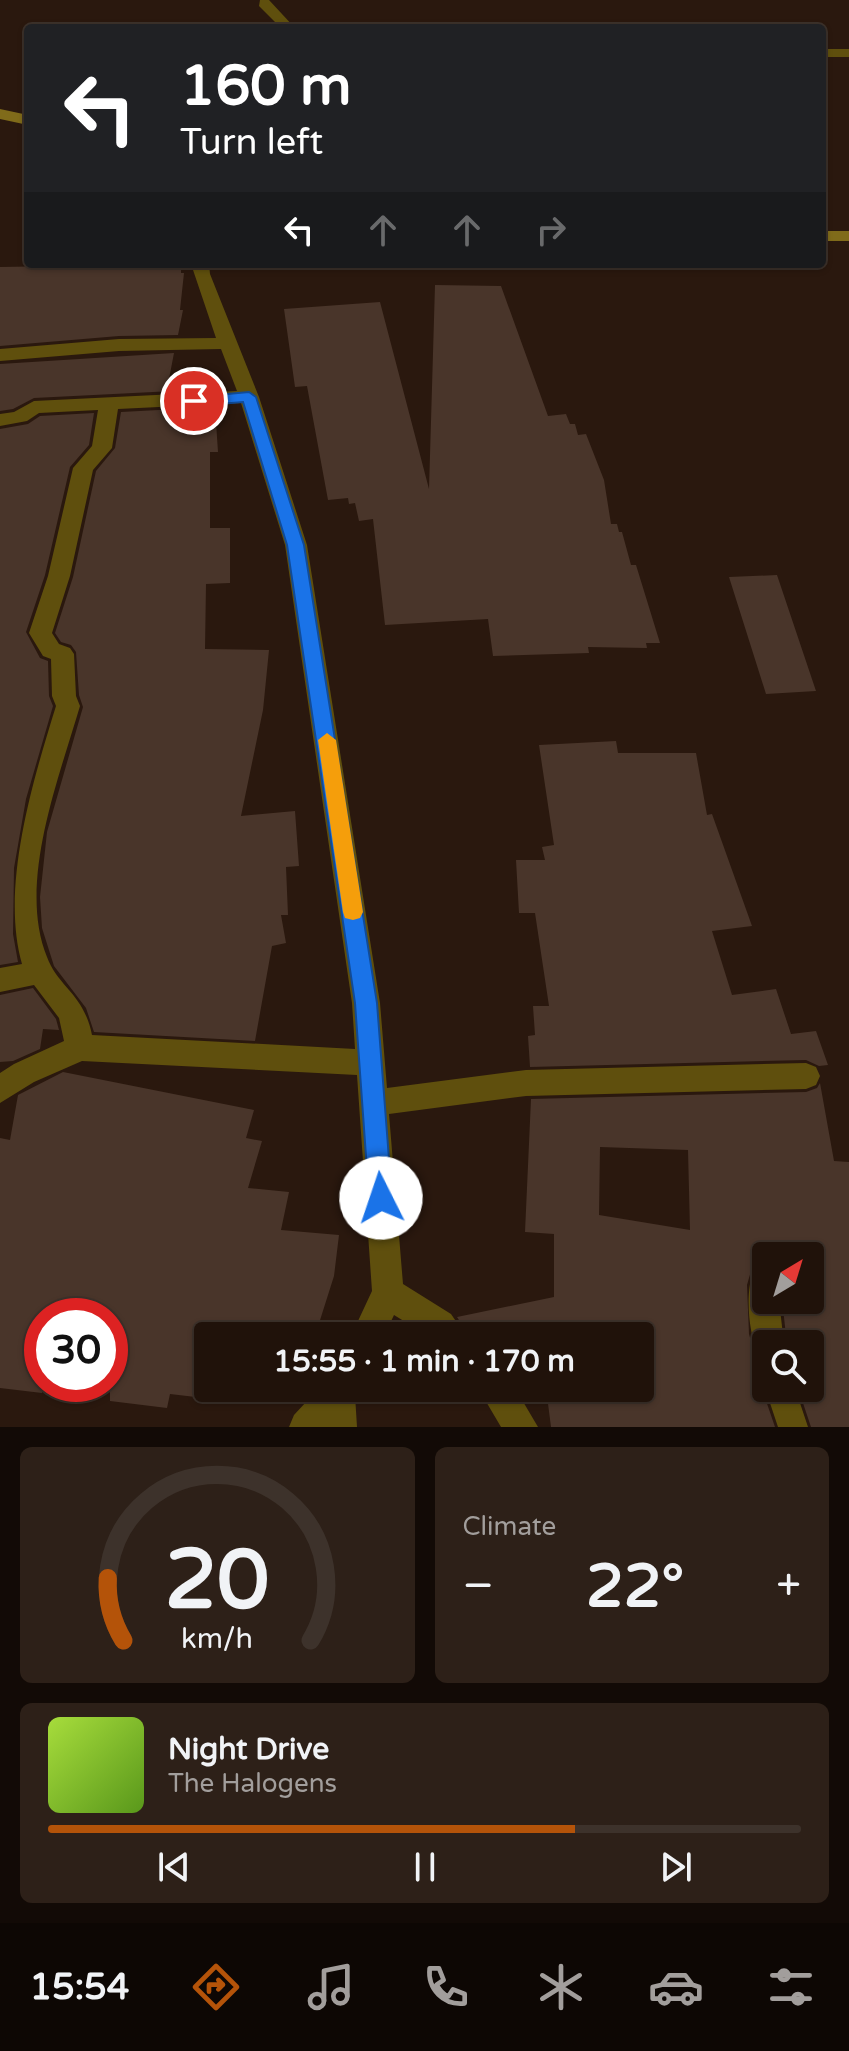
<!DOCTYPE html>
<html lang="en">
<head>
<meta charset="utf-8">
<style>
  body { margin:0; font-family:"Varela Round",sans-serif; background:#2d2018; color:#f1f3f6; height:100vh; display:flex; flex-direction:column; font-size:30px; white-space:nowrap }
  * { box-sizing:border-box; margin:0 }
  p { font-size:26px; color:#a29e9c }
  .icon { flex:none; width:44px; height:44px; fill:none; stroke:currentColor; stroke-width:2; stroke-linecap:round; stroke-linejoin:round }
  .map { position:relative; height:1427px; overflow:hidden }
  .drawer { display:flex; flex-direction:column; gap:20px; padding:20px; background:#120a06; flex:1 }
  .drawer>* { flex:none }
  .top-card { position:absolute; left:24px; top:24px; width:802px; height:244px; border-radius:8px; box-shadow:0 2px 6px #0004,0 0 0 2px #3d322b; background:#202124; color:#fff; overflow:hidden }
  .needle { width:52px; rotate:38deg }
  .buttons { position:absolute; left:752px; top:1242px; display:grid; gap:16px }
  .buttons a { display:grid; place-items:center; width:72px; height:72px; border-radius:8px; background:#20120a; box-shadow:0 2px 6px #0004,0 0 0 2px #3d322b; font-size:40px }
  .speed { position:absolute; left:24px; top:1298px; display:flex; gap:16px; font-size:40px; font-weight:700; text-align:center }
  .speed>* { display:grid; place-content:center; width:104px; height:104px; border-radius:50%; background:#20120a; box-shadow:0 2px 6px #0004,0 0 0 2px #3d322b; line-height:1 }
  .speed .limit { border:12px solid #d22; background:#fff; color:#111 }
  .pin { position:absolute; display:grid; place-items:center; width:68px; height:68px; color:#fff; margin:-34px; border:4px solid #fff; border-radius:50%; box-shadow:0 2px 8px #0007 }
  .me { position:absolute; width:88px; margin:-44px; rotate:356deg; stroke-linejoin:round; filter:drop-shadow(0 0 6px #0008) }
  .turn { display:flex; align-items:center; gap:28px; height:168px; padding:0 24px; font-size:36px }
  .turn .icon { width:104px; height:104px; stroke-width:2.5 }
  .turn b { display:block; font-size:56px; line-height:68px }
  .lanes { display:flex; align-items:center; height:76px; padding:0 24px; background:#0003; justify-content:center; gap:40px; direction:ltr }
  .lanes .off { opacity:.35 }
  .big { font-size:60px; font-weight:800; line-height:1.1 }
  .drawer .tile { flex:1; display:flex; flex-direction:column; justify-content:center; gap:12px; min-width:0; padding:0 28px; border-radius:12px; background:#2d2018 }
  .drawer .dial { align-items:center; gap:0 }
  .dial svg { height:208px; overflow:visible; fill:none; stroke:#3d322b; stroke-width:7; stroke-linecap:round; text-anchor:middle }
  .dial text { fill:#f1f3f6; stroke:none }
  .song { display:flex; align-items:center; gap:24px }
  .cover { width:96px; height:96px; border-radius:12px; background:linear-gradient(135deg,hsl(80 70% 55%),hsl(90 70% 35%)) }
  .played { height:8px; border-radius:4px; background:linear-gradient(90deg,#b45309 70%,#3d322b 70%) }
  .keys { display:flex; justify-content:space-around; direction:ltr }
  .heat { display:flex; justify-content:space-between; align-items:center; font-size:44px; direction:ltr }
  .drawer .tiles { flex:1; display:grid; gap:20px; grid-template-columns:1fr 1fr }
  .tile:last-child { grid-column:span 2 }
  .trip { position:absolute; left:194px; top:1322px; width:460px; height:80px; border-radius:8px; background:#20120a; box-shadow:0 2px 6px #0004,0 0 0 2px #3d322b; font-weight:800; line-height:80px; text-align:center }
  .menu { display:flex; height:128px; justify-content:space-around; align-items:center; background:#0d0704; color:#a29e9c }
  .menu .icon { width:56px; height:56px }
  .menu .current { color:#b45309 }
  .menu b { font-size:36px; color:#f1f3f6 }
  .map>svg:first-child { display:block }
  .building { fill:#49352a; fill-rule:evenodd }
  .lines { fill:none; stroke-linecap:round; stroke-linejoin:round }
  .lane { fill:#5f4f0d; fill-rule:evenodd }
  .street { fill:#5f4f0d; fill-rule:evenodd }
  .secondary { fill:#806b1a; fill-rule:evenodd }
  .route { fill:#1a73e8; stroke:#114b97; stroke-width:2 }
  .slow { fill:#f59e0b }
</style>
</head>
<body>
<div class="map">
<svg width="849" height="1427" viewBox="0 0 849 1427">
  <rect width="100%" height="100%" fill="#2a180e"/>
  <!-- building -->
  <path class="building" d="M 181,264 L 181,273 L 184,273 L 180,310 L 183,310 L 178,335 L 119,336 L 0,346 L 0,267 Z
    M 435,285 L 501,286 L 548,416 L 566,414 L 570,424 L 575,424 L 578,435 L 586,434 L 604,480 L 611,524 L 617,524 L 619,532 L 622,532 L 631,565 L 636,565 L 660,643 L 646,643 L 647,648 L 588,647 L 589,653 L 493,656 L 488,619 L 385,625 L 373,519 L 359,521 L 355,503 L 349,504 L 348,498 L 328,500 L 307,386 L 295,387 L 284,309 L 380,302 L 429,489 Z
    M 174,353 L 169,379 L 212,376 L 213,389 L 34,398 L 13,409 L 0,411 L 0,364 Z
    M 215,407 L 218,452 L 210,452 L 210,528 L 230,528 L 230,583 L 206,584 L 205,649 L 269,650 L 263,710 L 241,816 L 295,811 L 299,866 L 286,867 L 288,915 L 281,915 L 286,943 L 272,946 L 255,1041 L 94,1032 L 86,1008 L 54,966 L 42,928 L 40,897 L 47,832 L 83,707 L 79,695 L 76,652 L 71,645 L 61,642 L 55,633 L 73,577 L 96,471 L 115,448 L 121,412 Z
    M 94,413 L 89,445 L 70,467 L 45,575 L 26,632 L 40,658 L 48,661 L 49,696 L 53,706 L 26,799 L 14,868 L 13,934 L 18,962 L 0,965 L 0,429 L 28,424 L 40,416 Z
    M 777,575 L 816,691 L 766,694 L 729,577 Z
    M 616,741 L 618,753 L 696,753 L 707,815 L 712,814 L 752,926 L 712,931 L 732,995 L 776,989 L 791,1034 L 816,1031 L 828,1065 L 819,1066 L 806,1060 L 530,1067 L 528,1036 L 535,1035 L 533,1006 L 549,1006 L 535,913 L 519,913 L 516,860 L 545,860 L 542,847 L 554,845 L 539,745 Z
    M 33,988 L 56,1019 L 59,1030 L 43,1029 L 40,1049 L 13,1061 L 0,1062 L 0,995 Z
    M 63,1072 L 254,1110 L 246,1138 L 262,1141 L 248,1188 L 289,1192 L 281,1230 L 339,1235 L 334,1276 L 315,1336 L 208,1336 L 208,1378 L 204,1398 L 170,1394 L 167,1408 L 110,1401 L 110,1316 L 42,1316 L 42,1393 L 0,1388 L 0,1138 L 10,1140 L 18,1095 Z
    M 820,1083 L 834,1161 L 849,1162 L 849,1427 L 811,1427 L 798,1388 L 810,1388 L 810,1344 L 787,1344 L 782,1300 L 810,1300 L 810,1256 L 766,1256 L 753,1264 L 747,1285 L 749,1334 L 755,1356 L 766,1361 L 766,1382 L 762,1389 L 775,1427 L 551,1427 L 546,1388 L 640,1388 L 640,1336 L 469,1336 L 457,1317 L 554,1297 L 554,1234 L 525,1232 L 531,1099 L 806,1092 L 817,1088 ZM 600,1147 L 688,1150 L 690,1230 L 599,1215 Z"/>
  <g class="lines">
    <!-- lane -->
    <path class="lane" d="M 260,0 L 269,0 L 295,28 L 281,28 L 259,6 Z
      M 766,1261 L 766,1300 L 779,1300 L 784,1344 L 766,1344 L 766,1358 L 758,1355 C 748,1330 744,1288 756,1265 Z
      M 766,1385 L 766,1388 L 795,1388 L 808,1427 L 778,1427 L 765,1388 Z"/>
    <!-- street -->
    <path class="street" d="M 822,49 L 849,49 L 849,57 L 822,57 Z
      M 191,264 L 209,264 L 210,274 L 259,397 L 307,545 L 380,1003 L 387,1088 L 526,1070 L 806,1063 L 816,1067 L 820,1076 L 816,1085 L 806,1089 L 526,1096 L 389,1114 L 403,1284 L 451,1314 L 466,1336 L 428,1336 L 394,1315 L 384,1336 L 351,1336 L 372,1291 L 357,1075 L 82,1061 L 34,1082 L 0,1103 L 0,1073 L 14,1064 L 64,1041 L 59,1018 L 34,985 L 0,992 L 0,968 L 22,964 C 0,888 33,780 56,706 L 52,696 L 51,659 L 43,656 L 29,633 L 48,576 L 73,468 L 92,446 L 98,410 L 39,413 L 27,421 L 0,426 L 0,414 L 14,412 L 34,401 L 237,391 L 221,349 L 119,351 L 0,361 L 0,349 L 119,339 L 216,338 ZM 241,403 L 285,545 L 352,1003 L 355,1049 L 92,1035 C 84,994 58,987 47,957 C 17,884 59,778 80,706 L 76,696 L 74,654 L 70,648 L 59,644 L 52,633 L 70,576 L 93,470 L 112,448 L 118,409 Z
      M 319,1388 L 358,1388 L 355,1395 L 357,1427 L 289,1427 L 294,1415 Z
      M 478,1388 L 515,1388 L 538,1427 L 501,1427 Z"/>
    <!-- secondary -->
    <path class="secondary" d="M 0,109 L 28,115 L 28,125 L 0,119 Z
      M 822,231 L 849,231 L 849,241 L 822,241 Z"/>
  </g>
  <!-- route -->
  <path class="route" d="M 249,392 L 256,397 L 304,545 L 377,1003 L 392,1198 L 389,1206 L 381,1209 L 373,1206 L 369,1198 L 355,1003 L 287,545 L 243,402 L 194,406 L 186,401 L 194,397 Z"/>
  <!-- slow -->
  <path class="slow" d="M 327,733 L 336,740 L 363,912 L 360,918 L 353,920 L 345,918 L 343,912 L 318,740 Z"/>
</svg>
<div class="buttons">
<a><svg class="needle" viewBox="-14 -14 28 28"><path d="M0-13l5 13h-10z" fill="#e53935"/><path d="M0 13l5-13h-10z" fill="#a29e9c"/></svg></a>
<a><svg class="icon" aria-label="search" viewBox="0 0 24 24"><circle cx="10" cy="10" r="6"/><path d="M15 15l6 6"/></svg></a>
</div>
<div class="speed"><div class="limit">30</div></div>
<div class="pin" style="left:194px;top:401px;background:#d93025"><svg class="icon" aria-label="arrive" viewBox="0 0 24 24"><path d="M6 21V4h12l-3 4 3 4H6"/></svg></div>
<svg class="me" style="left:381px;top:1198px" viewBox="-20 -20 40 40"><circle r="19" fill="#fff"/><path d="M0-13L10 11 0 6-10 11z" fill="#1a73e8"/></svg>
<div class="trip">15:55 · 1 min · 170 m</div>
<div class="top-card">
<div class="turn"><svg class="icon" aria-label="left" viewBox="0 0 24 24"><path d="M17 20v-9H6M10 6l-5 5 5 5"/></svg><div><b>160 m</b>Turn left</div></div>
<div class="lanes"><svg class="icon" aria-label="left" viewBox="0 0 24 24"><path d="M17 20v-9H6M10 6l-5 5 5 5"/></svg><svg class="icon off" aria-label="ahead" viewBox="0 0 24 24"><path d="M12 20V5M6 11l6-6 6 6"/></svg><svg class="icon off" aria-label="ahead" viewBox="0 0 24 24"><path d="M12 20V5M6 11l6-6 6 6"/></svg><svg class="icon off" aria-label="right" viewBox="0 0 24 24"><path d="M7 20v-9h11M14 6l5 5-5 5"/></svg></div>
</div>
</div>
<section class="drawer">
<div class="tiles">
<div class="tile dial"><svg viewBox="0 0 100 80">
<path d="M14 69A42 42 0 1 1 86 69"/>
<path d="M14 69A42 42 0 0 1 8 45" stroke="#b45309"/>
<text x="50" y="56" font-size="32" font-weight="700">20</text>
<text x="50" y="72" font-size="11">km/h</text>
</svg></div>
<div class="tile"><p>Climate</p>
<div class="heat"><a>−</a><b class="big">22°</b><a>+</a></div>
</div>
<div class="tile">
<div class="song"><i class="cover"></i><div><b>Night Drive</b><p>The Halogens</p></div></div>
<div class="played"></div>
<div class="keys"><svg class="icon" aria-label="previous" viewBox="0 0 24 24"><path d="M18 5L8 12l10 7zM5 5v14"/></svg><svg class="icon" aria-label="pause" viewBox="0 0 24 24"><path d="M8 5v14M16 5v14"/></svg><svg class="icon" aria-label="next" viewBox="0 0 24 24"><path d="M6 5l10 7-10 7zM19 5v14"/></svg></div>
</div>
</div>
</section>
<nav class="menu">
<b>15:54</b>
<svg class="icon current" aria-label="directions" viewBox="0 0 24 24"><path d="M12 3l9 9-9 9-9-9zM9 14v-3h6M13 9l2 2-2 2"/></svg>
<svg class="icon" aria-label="music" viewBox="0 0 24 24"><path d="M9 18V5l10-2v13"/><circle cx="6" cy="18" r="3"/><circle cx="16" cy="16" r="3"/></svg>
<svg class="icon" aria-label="phone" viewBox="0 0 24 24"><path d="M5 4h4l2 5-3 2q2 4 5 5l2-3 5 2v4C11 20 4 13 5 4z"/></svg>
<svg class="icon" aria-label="climate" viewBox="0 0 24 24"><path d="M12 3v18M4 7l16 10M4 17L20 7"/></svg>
<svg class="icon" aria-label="car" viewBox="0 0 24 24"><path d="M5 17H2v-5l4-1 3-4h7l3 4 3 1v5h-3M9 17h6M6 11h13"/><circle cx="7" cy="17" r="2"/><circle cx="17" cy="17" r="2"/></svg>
<svg class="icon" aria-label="filters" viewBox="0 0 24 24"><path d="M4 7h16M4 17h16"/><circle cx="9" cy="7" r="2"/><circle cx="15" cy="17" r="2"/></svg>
</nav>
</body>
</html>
